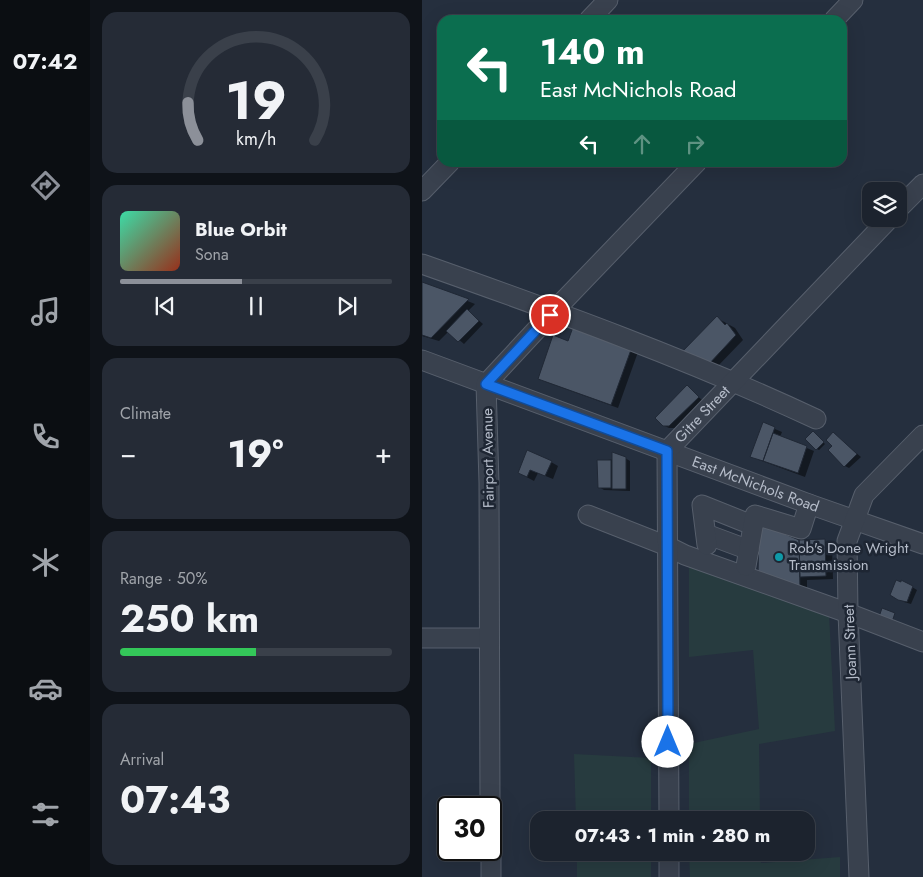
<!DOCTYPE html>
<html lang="en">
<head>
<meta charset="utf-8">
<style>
  body { margin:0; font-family:Jost,sans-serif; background:#252b36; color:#f1f3f6; height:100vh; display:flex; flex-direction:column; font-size:19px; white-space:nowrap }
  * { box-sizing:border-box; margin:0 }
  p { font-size:16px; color:#a0a4aa }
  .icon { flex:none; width:28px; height:28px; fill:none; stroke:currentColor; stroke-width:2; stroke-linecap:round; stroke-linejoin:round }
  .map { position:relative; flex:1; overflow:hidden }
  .side { display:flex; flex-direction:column; gap:12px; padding:12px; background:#0f1319; width:332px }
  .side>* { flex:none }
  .hud { position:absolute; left:15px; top:15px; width:410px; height:152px; border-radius:15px; box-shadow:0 5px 20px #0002,0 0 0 1px #3a404a; background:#0b6e4f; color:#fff; overflow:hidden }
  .fabs { position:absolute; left:440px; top:182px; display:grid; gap:10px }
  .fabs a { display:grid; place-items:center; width:45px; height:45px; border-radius:10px; background:#1c232e; box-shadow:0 5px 20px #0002,0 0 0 1px #3a404a; font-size:25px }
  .speed { position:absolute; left:15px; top:796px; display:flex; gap:10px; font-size:25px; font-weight:700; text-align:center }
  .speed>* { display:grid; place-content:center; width:65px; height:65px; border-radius:50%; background:#1c232e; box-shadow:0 5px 20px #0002,0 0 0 1px #3a404a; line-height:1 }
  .speed .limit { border:2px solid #111; border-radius:8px; background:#fff; color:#111 }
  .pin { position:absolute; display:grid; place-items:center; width:42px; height:42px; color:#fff; margin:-21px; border:2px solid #fff; border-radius:50%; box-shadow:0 1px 5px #0007 }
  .me { position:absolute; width:55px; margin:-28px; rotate:0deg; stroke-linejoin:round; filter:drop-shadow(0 0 4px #0008) }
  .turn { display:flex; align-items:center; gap:18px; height:105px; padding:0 20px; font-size:22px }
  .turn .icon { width:65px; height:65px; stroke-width:2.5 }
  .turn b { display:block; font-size:35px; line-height:42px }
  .lanes { display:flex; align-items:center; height:48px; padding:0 20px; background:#0003; justify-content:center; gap:25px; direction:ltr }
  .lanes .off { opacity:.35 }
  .big { font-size:38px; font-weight:700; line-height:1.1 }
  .side .card { flex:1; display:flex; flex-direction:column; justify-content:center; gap:8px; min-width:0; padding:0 18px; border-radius:15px; background:#252b36 }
  .side .dial { align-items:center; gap:0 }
  .dial svg { height:130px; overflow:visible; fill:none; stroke:#3a404a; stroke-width:7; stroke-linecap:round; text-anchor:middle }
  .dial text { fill:#f1f3f6; stroke:none }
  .song { display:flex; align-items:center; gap:15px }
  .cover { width:60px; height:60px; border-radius:8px; background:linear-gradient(135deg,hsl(160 70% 55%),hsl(10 70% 35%)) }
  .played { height:5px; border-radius:2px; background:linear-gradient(90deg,#8c9099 45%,#3a404a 45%) }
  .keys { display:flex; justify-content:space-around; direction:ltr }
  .heat { display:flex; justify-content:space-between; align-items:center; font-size:28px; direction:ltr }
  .charge { height:8px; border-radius:4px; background:linear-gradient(90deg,#34c759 50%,#3a404a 0) }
  .trip { position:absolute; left:108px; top:811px; width:285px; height:50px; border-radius:15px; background:#1c232e; box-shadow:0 5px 20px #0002,0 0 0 1px #3a404a; font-weight:700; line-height:50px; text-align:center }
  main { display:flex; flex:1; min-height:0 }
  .dock { display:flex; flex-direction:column; width:90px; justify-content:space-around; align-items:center; background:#0b0e12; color:#a0a4aa }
  .dock .icon { width:35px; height:35px }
  .dock .on { color:#8c9099 }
  .dock b { font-size:22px; color:#f1f3f6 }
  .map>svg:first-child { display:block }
  .green { fill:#273b3f }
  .shadow { fill:#0007 }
  .building { fill:#4b5666; stroke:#202835 }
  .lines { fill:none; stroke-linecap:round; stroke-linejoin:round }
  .minor-casing { stroke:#575f6c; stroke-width:21 }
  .minor { stroke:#39414e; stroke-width:19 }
  .route-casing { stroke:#114b97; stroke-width:12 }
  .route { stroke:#1a73e8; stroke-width:9 }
  .culture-dot { fill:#0f9aa8; stroke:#1e2633; stroke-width:2 }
  .labels { text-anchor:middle; stroke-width:5; stroke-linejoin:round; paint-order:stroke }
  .street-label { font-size:15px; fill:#b5bcc9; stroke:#1e2633 }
  .poi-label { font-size:15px; fill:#b5bcc9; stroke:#1e2633; text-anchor:start }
</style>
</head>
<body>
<main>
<nav class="dock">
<b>07:42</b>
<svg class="icon on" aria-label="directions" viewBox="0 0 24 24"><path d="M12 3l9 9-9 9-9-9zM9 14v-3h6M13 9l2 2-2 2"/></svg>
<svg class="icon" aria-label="music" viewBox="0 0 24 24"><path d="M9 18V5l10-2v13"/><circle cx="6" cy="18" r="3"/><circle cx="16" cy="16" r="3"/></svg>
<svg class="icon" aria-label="phone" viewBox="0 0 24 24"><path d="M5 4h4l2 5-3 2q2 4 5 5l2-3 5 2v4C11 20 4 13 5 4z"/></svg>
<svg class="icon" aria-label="climate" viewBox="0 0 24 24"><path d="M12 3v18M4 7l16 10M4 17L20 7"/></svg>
<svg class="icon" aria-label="car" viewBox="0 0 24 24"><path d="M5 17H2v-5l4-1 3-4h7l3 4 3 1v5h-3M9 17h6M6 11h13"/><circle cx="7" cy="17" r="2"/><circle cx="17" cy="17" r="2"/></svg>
<svg class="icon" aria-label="filters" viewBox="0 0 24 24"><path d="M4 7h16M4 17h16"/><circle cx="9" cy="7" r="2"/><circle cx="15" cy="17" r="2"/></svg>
</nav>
<section class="side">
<div class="card dial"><svg viewBox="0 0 100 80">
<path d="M14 69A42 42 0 1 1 86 69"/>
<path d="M14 69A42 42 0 0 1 8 46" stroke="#8c9099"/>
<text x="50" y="56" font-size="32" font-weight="700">19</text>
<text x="50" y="72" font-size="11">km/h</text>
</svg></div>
<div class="card">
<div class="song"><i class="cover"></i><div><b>Blue Orbit</b><p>Sona</p></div></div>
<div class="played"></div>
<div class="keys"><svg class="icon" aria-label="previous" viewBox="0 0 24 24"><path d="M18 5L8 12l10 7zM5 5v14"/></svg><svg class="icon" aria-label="pause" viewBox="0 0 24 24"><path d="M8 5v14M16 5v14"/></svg><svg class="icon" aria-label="next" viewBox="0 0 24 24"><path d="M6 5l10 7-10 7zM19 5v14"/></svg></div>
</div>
<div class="card"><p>Climate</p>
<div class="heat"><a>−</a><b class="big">19°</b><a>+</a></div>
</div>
<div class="card"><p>Range · 50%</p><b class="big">250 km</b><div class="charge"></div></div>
<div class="card"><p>Arrival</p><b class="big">07:43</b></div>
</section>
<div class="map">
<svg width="501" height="877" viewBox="0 0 501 877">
  <rect width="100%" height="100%" fill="#252f3e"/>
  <!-- green -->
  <path class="green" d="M 267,565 L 407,614 L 413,731 L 337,744 L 338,820 L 267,820 L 267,744 L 337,729 L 331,650 L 267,657 Z
    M 152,754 L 229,758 L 229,820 L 154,820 Z
    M 155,853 L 229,853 L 229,877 L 155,877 Z
    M 267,853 L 338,853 L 339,863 L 418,857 L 418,877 L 268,877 Z"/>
  <!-- shadow -->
  <path class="shadow" d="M 0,283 L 53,304 L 46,311 L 61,324 L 42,344 L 27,331 L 17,341 L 0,336 Z
    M 295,318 L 313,328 L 321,340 L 294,368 L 268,357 Z
    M 152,328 L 216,352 L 196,408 L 124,382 L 117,378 L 147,342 Z
    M 265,387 L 280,400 L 253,428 L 247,428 L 241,425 Z
    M 341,424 L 360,432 L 358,437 L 392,451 L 383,477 L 337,460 L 330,456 Z
    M 393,434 L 403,444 L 397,450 L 395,449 Z
    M 412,434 L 439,457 L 427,468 L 423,466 L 412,446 Z
    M 203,458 L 208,461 L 208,491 L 182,490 L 177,487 L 177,461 Z
    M 129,462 L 136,466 L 131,479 L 116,473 L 112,481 L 97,473 Z
    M 376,541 L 402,541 L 410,545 L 411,579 L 385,580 L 385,592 L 344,578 Z
    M 480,581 L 495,590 L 489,604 L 482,602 L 469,595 Z"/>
  <!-- building -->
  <path class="building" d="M 0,282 L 47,299 L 9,338 L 0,335 Z
    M 45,309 L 57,321 L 36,342 L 24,331 Z
    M 295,316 L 303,325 L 305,323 L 314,335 L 286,365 L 259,353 Z
    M 151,327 L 210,347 L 189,405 L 116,379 L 131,335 L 146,341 Z
    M 265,385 L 277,397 L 247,426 L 241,426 L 233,418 Z
    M 341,422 L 353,427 L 341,461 L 328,457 Z
    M 391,431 L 402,442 L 394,450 L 383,439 Z
    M 411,432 L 435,454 L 422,467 L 406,450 L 410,446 L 404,440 Z
    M 351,433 L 385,446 L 376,473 L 341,461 Z
    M 105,450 L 130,461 L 123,476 L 108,470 L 105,477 L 96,473 Z
    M 190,452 L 204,457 L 204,489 L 190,489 Z
    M 175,460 L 189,460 L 189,488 L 176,488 Z
    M 337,523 L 377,540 L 378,590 L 336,574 Z
    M 403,539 L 404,576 L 378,577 L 377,540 Z
    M 474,580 L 479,582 L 479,580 L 491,586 L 485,602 L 476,600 L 468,595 Z
    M 460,608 L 473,613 L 469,625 L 456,620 Z"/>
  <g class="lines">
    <defs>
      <g id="minor">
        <path d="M 167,20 L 186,0"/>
        <path d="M 412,20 L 431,0"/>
        <path d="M 0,191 L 28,162"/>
        <path d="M 476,209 L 501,184"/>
        <path d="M 0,264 C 133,311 266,359 394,419"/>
        <path id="s1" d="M 0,360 L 387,504 L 501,544"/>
        <path d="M 166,515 L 245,546 L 263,555 L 426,613 L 501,642"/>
        <path d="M 284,534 L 327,550"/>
        <path d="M 285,545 L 280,505 L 330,525"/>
        <path d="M 324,566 L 333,515 L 379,529 L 387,504"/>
        <path d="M 0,638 L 67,638"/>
        <path d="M 68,808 L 67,483 L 64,384 L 128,315 L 275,162"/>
        <path id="s2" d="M 247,820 L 245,451 L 467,219"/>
        <path d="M 69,850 L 69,877"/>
        <path d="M 247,852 L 247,877"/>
        <path d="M 437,877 L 426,613 L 425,541 L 442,495 L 501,435"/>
      </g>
    </defs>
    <!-- minor casing -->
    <use href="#minor" class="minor-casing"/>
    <!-- minor -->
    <use href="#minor" class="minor"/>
  </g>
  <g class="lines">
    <defs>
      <path id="route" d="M 128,315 L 64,384 L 245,451 L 246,742"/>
    </defs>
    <!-- route casing -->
    <use href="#route" class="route-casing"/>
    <!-- route -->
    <use href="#route" class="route"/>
  </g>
  <!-- markers -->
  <circle class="culture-dot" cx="357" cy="557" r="5"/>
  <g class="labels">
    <!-- street labels -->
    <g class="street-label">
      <text dy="5" stroke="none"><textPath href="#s2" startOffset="420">Gitre Street</textPath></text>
      <text transform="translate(66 458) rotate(-91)" y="5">Fairport Avenue</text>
      <text dy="5" stroke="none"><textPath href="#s1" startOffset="356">East McNichols Road</textPath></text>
      <text transform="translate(428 642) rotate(-92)" y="5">Joann Street</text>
    </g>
    <!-- poi labels -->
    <g class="poi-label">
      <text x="367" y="553">Rob's Done Wright<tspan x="367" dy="17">Transmission</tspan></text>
    </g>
  </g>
</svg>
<div class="fabs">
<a><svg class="icon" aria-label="layers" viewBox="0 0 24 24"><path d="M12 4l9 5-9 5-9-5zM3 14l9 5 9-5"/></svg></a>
</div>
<div class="speed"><div class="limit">30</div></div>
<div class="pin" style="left:128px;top:315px;background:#d93025"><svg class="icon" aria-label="arrive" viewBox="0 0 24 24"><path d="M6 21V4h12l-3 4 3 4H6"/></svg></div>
<svg class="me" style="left:246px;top:742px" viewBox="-20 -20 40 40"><circle r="19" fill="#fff"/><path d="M0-13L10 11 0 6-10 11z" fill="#1a73e8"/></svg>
<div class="trip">07:43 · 1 min · 280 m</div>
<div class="hud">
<div class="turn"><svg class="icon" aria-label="left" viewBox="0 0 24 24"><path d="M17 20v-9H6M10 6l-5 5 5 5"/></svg><div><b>140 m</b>East McNichols Road</div></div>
<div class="lanes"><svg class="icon" aria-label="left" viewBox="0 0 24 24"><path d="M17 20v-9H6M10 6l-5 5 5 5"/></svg><svg class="icon off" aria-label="ahead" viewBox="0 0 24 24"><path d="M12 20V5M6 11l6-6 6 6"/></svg><svg class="icon off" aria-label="right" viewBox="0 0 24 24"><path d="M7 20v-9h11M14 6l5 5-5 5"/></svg></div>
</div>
</div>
</main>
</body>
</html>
